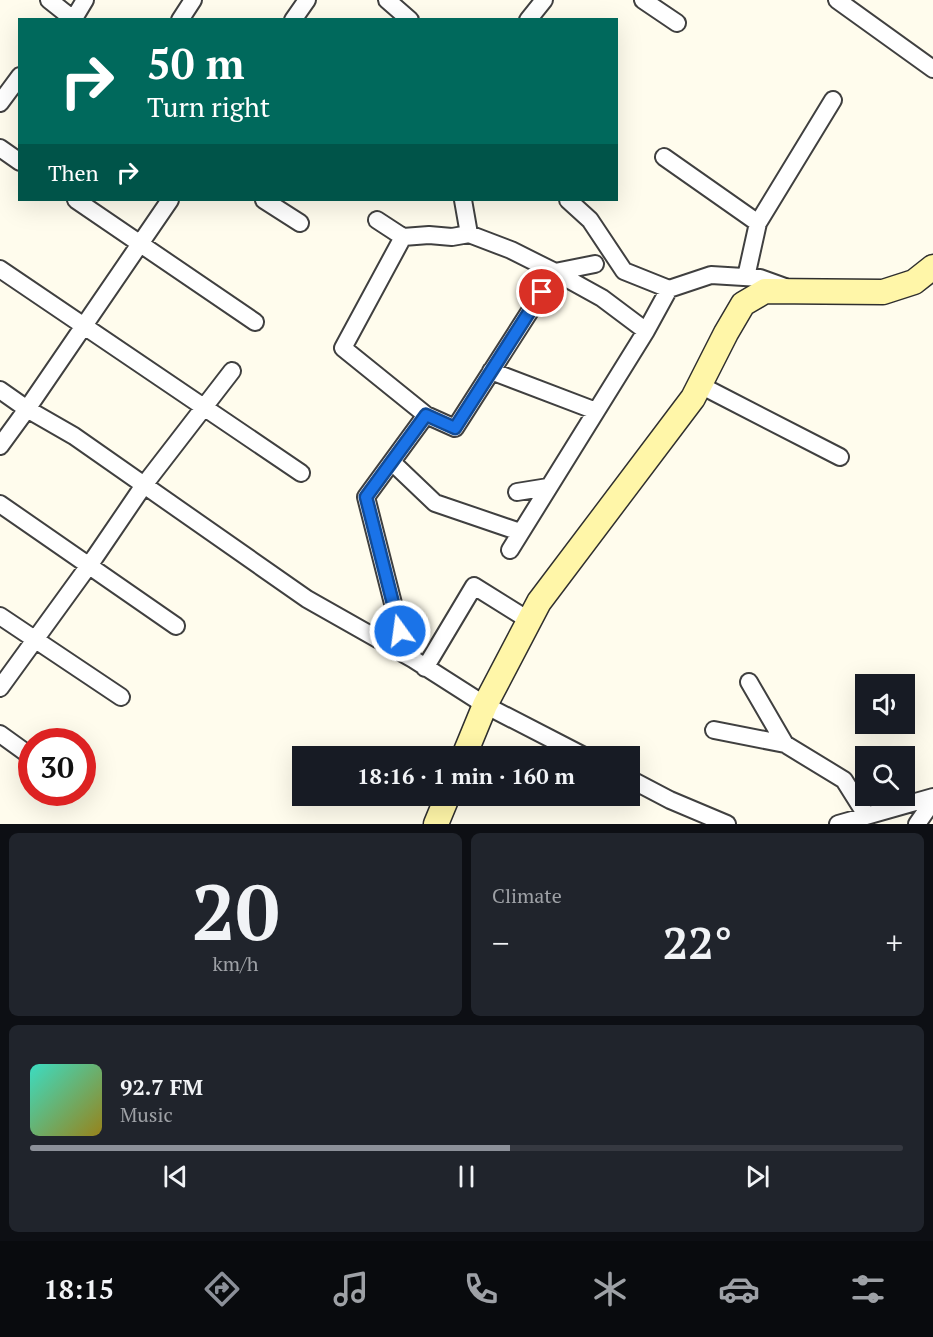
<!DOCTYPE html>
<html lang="en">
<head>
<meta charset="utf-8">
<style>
  body { margin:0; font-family:"PT Serif",serif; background:#20242c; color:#f1f3f6; height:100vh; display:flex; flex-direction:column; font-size:22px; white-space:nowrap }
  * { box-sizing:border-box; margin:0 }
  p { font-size:20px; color:#9ea1a6 }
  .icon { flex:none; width:33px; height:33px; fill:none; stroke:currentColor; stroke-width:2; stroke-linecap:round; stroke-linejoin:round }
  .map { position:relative; height:824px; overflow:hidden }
  .side { display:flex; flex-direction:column; gap:9px; padding:9px; background:#0d0f14; flex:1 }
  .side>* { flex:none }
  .guide { position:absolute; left:18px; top:18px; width:600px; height:183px; border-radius:0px; box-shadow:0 6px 24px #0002; background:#00695c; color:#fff; overflow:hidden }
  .controls { position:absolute; left:855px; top:674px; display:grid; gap:12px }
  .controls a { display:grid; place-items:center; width:60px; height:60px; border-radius:0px; background:#171b24; box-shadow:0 6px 24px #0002; font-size:30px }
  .speed { position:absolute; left:18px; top:728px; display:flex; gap:12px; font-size:30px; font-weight:700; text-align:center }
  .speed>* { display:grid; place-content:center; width:78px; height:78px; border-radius:50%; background:#171b24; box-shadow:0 6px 24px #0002; line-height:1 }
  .speed .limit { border:9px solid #d22; background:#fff; color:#111 }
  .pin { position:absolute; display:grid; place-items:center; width:51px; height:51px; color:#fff; margin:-26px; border:3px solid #fff; border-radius:50%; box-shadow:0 2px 6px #0007 }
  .me { position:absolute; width:66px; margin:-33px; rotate:346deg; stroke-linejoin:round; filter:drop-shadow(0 0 4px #0008) }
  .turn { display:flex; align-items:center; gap:21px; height:126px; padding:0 30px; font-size:27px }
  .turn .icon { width:78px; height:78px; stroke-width:2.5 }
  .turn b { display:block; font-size:42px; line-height:51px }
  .then { display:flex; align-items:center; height:57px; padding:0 30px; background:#0003; gap:12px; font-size:22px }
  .big { font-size:45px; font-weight:600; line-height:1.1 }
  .side .tile { flex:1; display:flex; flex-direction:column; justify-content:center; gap:9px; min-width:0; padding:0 21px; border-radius:9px; background:#20242c }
  .side .dial { align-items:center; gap:0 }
  .dial b { font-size:78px; line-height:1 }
  .song { display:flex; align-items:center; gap:18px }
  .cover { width:72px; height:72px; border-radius:9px; background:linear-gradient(135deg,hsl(170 70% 55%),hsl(50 70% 35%)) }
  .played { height:6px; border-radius:3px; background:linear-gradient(90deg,#8c9099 55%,#363941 55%) }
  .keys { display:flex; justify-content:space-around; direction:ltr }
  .heat { display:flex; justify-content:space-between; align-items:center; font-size:33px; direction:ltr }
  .side .tiles { flex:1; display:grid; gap:9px; grid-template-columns:1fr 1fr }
  .tile:last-child { grid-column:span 2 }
  .trip { position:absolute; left:292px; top:746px; width:348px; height:60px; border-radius:0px; background:#171b24; box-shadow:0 6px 24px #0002; font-weight:600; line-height:60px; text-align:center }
  .menu { display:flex; height:96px; justify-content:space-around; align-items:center; background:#090b0e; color:#9ea1a6 }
  .menu .icon { width:42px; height:42px }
  .menu .active { color:#8c9099 }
  .menu b { font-size:27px; color:#f1f3f6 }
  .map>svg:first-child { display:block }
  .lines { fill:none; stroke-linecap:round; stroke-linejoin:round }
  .street-casing { stroke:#404040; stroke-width:20 }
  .secondary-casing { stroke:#2f2f2f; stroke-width:27 }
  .street { stroke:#fff; stroke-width:16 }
  .secondary { stroke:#fff6a8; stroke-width:24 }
  .route-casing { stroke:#114b97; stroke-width:15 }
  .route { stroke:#1a73e8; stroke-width:10 }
</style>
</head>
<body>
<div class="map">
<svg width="933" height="824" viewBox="0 0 933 824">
  <rect width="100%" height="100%" fill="#fffced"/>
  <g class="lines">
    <defs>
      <path id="street" d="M 49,0 L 73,19
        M 387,0 L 410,20
        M 643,0 L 677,23
        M 837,0 L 933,69
        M 73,20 L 85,0
        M 180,20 L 193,0
        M 293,20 L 307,0
        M 528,20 L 544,0
        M 0,103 L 20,76
        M 0,148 L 20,162
        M 664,157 L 758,223 L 746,277
        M 76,200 L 255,322
        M 264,200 L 300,223
        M 463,200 L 469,234
        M 568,200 L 590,220 L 624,271 L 669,289 L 711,275 L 760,278 L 785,287
        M 377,220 L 403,237
        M 758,223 L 833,100
        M 0,269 L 301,473
        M 491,371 L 596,411
        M 700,385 L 840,457
        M 0,390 L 27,409 L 74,436 L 307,599 L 413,659 L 485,705 L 584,756
        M 426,415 L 455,428 L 555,272 L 595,264
        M 0,446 L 27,409 L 170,200
        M 392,462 L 435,503 L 520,532
        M 517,492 L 548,487
        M 0,504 L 176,626
        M 510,550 L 646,331 L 669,289
        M 0,616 L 121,697
        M 388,645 L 400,631 L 366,497 L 426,415 L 343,348 L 403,237 L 429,235 L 452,237 L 469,234 L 511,250 L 555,272 L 602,298 L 646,331
        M 425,668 L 474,586 L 530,621
        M 749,682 L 785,744
        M 0,688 L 95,557 L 144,485 L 232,371
        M 714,730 L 785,744 L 844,780 L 866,815
        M 0,734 L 32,757
        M 630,779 L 670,800 L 727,824
        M 838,824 L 933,797
        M 917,824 L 933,801"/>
      <path id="secondary" d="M 464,756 L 485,705 L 539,602 L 693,398 L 726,333 L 743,304 L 765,291 L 883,292 L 914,282 L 933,267
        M 436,824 L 448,795"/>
    </defs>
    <!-- street casing -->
    <use href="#street" class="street-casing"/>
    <!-- secondary casing -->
    <use href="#secondary" class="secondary-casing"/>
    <!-- street -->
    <use href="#street" class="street"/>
    <!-- secondary -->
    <use href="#secondary" class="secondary"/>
  </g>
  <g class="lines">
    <defs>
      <path id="route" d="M 400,631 L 366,497 L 426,415 L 455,428 L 542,292"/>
    </defs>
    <!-- route casing -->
    <use href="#route" class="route-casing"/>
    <!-- route -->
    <use href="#route" class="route"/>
  </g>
</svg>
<div class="controls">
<a><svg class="icon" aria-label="sound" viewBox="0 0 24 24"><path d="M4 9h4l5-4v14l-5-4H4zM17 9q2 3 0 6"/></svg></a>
<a><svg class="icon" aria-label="search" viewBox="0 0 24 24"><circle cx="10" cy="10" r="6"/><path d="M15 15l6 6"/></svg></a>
</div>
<div class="speed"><div class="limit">30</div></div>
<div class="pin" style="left:542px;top:292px;background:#d93025"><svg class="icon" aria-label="arrive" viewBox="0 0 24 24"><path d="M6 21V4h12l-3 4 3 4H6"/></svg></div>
<svg class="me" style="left:400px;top:631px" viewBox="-20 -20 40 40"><circle r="17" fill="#1a73e8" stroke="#fff" stroke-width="3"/><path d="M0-11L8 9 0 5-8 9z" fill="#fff"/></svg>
<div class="trip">18:16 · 1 min · 160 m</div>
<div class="guide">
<div class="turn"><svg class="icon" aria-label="right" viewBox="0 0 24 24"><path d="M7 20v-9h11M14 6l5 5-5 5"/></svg><div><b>50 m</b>Turn right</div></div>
<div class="then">Then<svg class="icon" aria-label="right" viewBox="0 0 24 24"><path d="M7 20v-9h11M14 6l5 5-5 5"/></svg></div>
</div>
</div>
<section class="side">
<div class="tiles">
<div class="tile dial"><b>20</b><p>km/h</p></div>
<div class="tile"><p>Climate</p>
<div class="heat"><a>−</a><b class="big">22°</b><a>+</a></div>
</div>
<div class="tile">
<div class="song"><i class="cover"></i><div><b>92.7 FM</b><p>Music</p></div></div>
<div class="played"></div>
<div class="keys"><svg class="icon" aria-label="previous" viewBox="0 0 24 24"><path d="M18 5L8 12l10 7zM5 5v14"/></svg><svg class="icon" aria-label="pause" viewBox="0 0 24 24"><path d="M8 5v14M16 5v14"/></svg><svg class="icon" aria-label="next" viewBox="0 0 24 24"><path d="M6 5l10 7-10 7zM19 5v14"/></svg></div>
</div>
</div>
</section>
<nav class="menu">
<b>18:15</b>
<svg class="icon active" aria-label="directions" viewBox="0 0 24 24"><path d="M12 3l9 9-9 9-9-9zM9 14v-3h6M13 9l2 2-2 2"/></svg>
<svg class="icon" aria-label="music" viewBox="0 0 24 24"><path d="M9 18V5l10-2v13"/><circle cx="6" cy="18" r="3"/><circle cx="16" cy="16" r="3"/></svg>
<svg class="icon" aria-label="phone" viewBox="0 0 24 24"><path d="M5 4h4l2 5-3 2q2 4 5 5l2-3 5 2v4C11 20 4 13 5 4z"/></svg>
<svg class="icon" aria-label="climate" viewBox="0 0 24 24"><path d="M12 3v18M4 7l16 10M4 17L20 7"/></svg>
<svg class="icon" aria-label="car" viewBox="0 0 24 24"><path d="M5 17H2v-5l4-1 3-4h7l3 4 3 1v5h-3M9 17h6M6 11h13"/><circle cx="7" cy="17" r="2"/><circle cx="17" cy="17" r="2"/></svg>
<svg class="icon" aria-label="filters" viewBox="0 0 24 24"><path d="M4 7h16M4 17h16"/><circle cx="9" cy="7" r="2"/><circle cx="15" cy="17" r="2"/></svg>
</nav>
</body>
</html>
